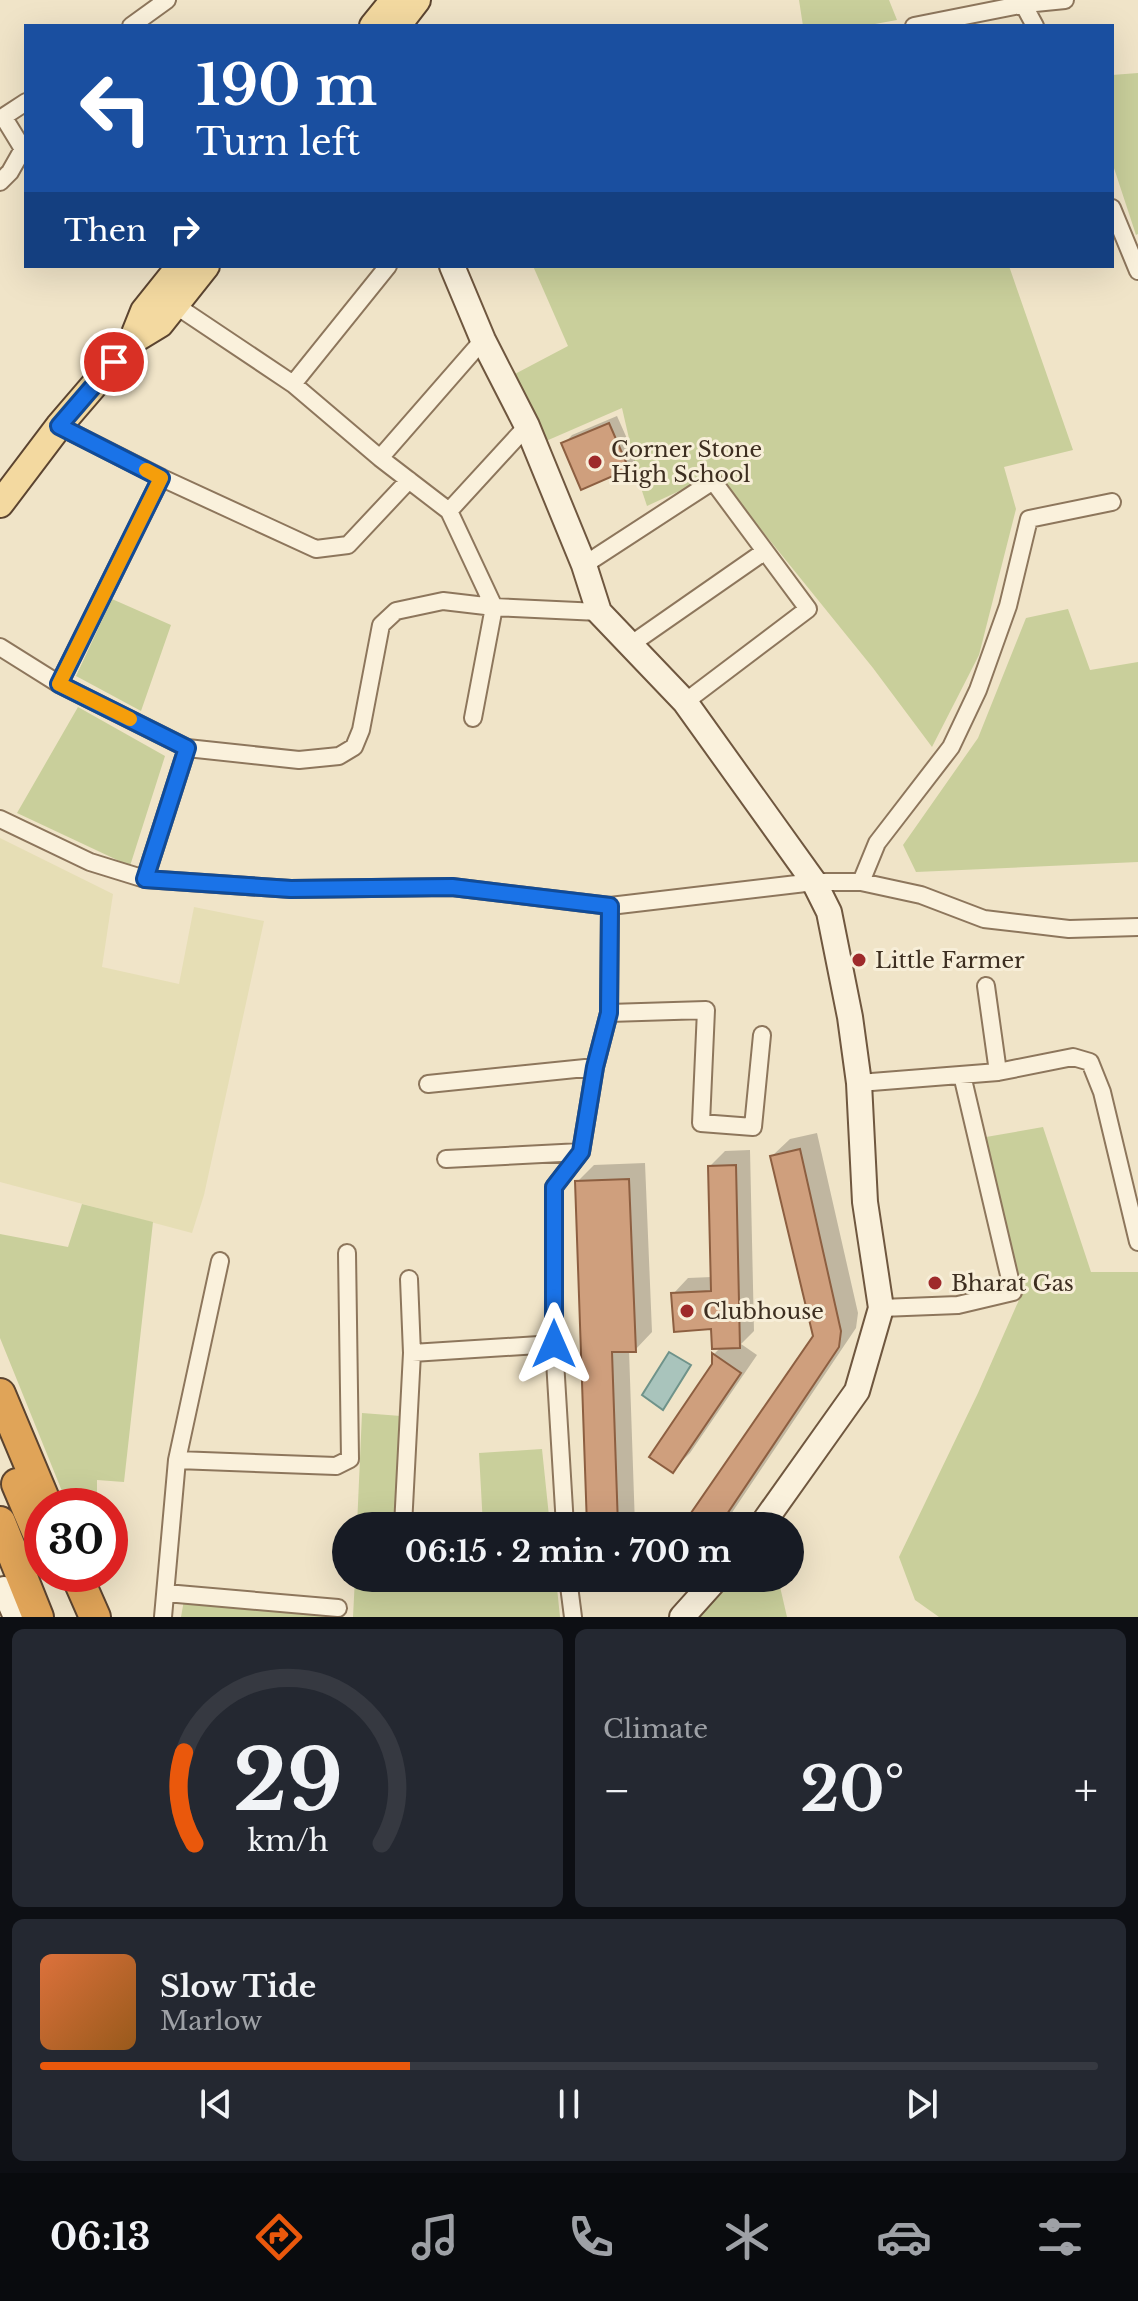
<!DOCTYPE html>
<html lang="en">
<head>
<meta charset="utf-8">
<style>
  body { margin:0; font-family:"Libre Baskerville",serif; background:#242831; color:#f1f3f6; height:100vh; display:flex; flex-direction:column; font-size:30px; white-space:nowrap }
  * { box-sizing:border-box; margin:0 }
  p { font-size:26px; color:#9ea1a6 }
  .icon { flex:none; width:44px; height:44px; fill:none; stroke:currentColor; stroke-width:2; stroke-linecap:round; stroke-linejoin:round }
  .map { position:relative; height:1617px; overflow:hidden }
  .details { display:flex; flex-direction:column; gap:12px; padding:12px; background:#0d0f14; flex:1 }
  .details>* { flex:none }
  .guide { position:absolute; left:24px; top:24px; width:1090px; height:244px; border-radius:0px; box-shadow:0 8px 32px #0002; background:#1a4fa0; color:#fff; overflow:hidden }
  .speed { position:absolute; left:24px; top:1488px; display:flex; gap:16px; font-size:40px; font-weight:700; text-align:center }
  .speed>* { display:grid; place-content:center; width:104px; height:104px; border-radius:50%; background:#171b24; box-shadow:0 8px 32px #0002; line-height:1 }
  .speed .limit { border:12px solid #d22; background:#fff; color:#111 }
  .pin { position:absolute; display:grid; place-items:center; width:68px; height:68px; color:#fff; margin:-34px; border:4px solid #fff; border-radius:50%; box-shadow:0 2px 8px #0007 }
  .me { position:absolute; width:88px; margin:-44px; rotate:0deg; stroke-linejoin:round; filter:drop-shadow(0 0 6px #0008) }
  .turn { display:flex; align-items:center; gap:28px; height:168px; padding:0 40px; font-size:36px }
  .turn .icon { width:104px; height:104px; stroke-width:2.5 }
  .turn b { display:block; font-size:56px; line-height:68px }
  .then { display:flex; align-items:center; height:76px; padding:0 40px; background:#0003; gap:16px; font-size:30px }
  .big { font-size:60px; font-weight:700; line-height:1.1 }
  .details .tile { flex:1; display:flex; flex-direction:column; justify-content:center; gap:12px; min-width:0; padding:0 28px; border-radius:12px; background:#242831 }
  .details .dial { align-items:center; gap:0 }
  .dial svg { height:208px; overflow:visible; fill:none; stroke:#363941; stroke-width:7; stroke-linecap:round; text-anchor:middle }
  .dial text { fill:#f1f3f6; stroke:none }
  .song { display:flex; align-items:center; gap:24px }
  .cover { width:96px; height:96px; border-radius:12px; background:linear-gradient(135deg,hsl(20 70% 55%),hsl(30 70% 35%)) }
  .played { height:8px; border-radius:4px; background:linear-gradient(90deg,#ea580c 35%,#363941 35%) }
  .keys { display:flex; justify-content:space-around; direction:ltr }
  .heat { display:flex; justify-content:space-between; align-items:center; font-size:44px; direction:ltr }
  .details .tiles { flex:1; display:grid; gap:12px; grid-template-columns:1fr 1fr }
  .tile:last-child { grid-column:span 2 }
  .trip { position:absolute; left:332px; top:1512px; width:472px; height:80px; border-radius:40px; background:#171b24; box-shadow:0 8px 32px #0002; font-weight:700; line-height:80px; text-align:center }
  .dock { display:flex; height:128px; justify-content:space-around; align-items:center; background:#090b0e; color:#9ea1a6 }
  .dock .icon { width:56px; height:56px }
  .dock .selected { color:#ea580c }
  .dock b { font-size:36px; color:#f1f3f6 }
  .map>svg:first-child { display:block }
  .farmland { fill:#e6deb5 }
  .green { fill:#c9cf9b }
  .water { fill:#a9c4bc; stroke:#6f938a; stroke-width:2 }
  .shadow { fill:#0003 }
  .building { fill:#cf9f7d; stroke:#8d5f41; stroke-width:2 }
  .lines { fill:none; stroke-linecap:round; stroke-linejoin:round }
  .street-casing { stroke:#8d765c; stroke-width:20 }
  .secondary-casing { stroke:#6f573f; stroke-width:28 }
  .primary-casing { stroke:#5b4430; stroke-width:30 }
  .highway-casing { stroke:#5b4430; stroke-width:34 }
  .street { stroke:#faf1dc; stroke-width:16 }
  .secondary { stroke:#faf1dc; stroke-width:24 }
  .primary { stroke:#f3d9a0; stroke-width:26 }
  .highway { stroke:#e0a458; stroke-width:30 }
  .route-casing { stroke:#114b97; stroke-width:20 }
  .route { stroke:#1a73e8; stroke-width:14 }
  .slow { stroke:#f59e0b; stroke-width:14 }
  .poi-dot { fill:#9e2a2b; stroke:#f7eed8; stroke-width:3 }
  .labels { text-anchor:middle; stroke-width:6; stroke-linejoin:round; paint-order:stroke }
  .poi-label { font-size:22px; fill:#3d2e20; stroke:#f7eed8; text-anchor:start }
</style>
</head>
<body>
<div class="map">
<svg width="1138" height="1617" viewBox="0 0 1138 1617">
  <rect width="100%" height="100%" fill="#f0e4c8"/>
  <!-- farmland -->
  <path class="farmland" d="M 0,838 L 113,894 L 102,967 L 179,984 L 194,907 L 264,921 L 204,1195 L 192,1233 L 0,1182 Z"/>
  <!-- green -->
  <path class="green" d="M 799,0 L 889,0 L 897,20 L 864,26 L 803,26 Z
    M 1138,73 L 1138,234 L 1136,235 L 1112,162 L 1112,75 Z
    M 533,266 L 1009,266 L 1073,450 L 1004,467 L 1016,509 L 979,655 L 932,747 L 873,668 L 716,474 L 647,506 L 639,482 L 622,408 L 546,441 L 513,375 L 568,346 Z
    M 112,599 L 171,625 L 141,711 L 76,676 Z
    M 1068,609 L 1090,670 L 1138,662 L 1138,862 L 916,872 L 903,845 L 978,738 L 1026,618 Z
    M 78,707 L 165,756 L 130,866 L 17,813 Z
    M 1043,1127 L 1091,1272 L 1138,1272 L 1138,1617 L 939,1617 L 915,1600 L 899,1557 L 978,1393 L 1022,1293 L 986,1137 Z
    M 82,1204 L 153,1222 L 124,1482 L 97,1480 L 97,1506 L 68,1506 L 0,1338 L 0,1234 L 68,1247 Z
    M 362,1413 L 401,1416 L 396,1526 L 357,1526 Z
    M 542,1449 L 550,1526 L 483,1526 L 479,1453 Z
    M 355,1578 L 556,1578 L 560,1617 L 353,1617 Z
    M 733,1578 L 778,1578 L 787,1617 L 698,1617 Z
    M 184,1600 L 344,1617 L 181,1617 Z"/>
  <!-- water -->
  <path class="water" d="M 669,1352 L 691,1365 L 663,1410 L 642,1395 Z"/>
  <!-- shadow -->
  <path class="shadow" d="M 617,416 L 636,459 L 628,467 L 564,444 L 572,435 Z
    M 817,1133 L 858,1313 L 856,1328 L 723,1526 L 680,1526 L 689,1520 L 815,1337 L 772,1156 L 790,1139 Z
    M 750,1150 L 754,1331 L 741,1344 L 757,1355 L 690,1453 L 673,1470 L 714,1364 L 714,1354 L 721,1347 L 713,1327 L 673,1294 L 688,1278 L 712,1277 L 710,1166 L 725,1151 Z
    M 645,1163 L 652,1332 L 635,1350 L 629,1350 L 635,1526 L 589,1526 L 577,1182 L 594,1165 Z
    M 654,1578 L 666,1578 L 658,1584 Z"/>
  <!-- building -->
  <path class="building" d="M 609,423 L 629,469 L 581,490 L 561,443 Z
    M 800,1149 L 841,1331 L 839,1347 L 719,1526 L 682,1526 L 813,1336 L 770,1156 Z
    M 736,1165 L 740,1348 L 712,1349 L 711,1329 L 674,1332 L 671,1293 L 711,1291 L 708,1166 Z
    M 629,1179 L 636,1352 L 612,1352 L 618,1526 L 587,1526 L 575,1181 Z
    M 712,1353 L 741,1373 L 673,1473 L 649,1457 L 712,1364 Z"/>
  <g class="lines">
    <defs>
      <path id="street" d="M 1021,0 L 1035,26
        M 131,26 L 167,0
        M 914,26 L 1025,4 L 1065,0
        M 0,119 L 26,102
        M 0,182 L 10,172 L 23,149 L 4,118
        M 1112,208 L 1138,271
        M 175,305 L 293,384 L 380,458 L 449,511 L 494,607 L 599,612
        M 293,384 L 388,266
        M 59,426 L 162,478 L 316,549 L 348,545 L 409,480
        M 380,458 L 483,340
        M 449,511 L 527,426
        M 584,565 L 713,481 L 808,609 L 685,702
        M 630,645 L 765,551
        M 0,647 L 59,684 L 187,748 L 299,760 L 339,756 L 354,747 L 361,730 L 381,625 L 396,611 L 443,601 L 494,607 L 473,718
        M 59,684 L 161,478
        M 0,819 L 90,862 L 145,879 L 291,889 L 452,887 L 610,906 L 814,882 L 861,882 L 921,895 L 984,919 L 1069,929 L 1138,927
        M 145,879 L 187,748
        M 861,882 L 877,843 L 951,747 L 978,690 L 1008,606 L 1029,519 L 1112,502
        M 986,986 L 998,1072
        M 609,1013 L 706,1010 L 701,1123 L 753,1127 L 762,1035
        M 859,1083 L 998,1072 L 1073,1057 L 1090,1062 L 1102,1092 L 1138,1242
        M 428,1084 L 595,1067
        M 446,1159 L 581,1152
        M 881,1308 L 958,1305 L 1013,1292 L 962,1075
        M 412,1353 L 554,1344
        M 177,1460 L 336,1466 L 350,1459 L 347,1253
        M 403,1526 L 412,1353 L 409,1279
        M 565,1526 L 554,1344 L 554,1187 L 581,1152 L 595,1067 L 609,1013 L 610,906
        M 568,1578 L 573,1617
        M 400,1580 L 400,1578
        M 166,1593 L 338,1608
        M 163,1617 L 177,1460 L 220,1261"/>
      <path id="secondary" d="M 452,266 L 483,340 L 527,426 L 584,565 L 599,612 L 685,702 L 814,882 L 829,912 L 850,1017 L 859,1083 L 865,1202 L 881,1308 L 857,1391 L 761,1526
        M 4,1589 L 16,1617
        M 682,1617 L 717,1578"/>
      <path id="primary" d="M 373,26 L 394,0
        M 397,26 L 417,0
        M 132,341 L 144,311 L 180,266
        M 0,504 L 59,426 L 132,341 L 160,324 L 206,266"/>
      <path id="highway" d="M 0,1394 L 47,1506
        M 17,1484 L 42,1543
        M 0,1522 L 38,1617
        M 76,1574 L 95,1617"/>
    </defs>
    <!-- street casing -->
    <use href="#street" class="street-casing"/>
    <!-- secondary casing -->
    <use href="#secondary" class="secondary-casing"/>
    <!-- primary casing -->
    <use href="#primary" class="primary-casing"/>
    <!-- highway casing -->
    <use href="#highway" class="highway-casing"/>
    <!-- street -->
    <use href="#street" class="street"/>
    <!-- secondary -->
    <use href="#secondary" class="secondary"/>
    <!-- primary -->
    <use href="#primary" class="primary"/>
    <!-- highway -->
    <use href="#highway" class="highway"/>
  </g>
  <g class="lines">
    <defs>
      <path id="route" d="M 114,362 L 59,426 L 161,478 L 59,684 L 187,748 L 145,879 L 291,889 L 452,887 L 610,906 L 609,1013 L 595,1067 L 581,1152 L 554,1187 L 554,1344"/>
    </defs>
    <!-- route casing -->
    <use href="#route" class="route-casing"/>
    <!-- route -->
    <use href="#route" class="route"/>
    <!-- slow -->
    <path class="slow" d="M 130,719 L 59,684 L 161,478 L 146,470"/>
  </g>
  <!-- markers -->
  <g class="poi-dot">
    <circle cx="595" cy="462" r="8"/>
    <circle cx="859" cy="960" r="8"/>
    <circle cx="935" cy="1283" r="8"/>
    <circle cx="687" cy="1311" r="8"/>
  </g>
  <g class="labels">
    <!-- poi labels -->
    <g class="poi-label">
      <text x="611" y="457">Corner Stone<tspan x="611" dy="25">High School</tspan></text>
      <text x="875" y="968">Little Farmer</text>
      <text x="951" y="1291">Bharat Gas</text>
      <text x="703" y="1319">Clubhouse</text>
    </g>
  </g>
</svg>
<div class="speed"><div class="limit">30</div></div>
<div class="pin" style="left:114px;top:362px;background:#d93025"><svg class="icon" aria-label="arrive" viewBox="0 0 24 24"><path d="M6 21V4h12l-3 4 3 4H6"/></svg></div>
<svg class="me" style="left:554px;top:1344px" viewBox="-20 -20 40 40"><path d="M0-17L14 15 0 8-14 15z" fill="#1a73e8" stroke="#fff" stroke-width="4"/></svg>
<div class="trip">06:15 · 2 min · 700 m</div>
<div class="guide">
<div class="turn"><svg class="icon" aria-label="left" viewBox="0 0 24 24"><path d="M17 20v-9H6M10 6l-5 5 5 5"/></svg><div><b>190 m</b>Turn left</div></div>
<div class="then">Then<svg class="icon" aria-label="right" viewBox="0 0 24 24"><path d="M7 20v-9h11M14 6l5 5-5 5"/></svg></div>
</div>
</div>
<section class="details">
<div class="tiles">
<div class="tile dial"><svg viewBox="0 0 100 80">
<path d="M14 69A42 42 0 1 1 86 69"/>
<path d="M14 69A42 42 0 0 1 10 34" stroke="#ea580c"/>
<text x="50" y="56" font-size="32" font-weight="700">29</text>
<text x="50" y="72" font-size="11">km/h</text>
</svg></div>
<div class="tile"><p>Climate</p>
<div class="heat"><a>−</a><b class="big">20°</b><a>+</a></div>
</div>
<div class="tile">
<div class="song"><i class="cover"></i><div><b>Slow Tide</b><p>Marlow</p></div></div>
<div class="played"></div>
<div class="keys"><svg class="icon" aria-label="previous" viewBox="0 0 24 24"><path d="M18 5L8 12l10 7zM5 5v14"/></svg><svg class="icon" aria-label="pause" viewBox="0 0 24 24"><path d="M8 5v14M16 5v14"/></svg><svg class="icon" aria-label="next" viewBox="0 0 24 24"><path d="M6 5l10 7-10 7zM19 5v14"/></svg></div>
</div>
</div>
</section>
<nav class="dock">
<b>06:13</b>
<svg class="icon selected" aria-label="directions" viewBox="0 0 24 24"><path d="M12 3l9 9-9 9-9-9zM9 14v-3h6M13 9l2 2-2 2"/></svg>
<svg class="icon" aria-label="music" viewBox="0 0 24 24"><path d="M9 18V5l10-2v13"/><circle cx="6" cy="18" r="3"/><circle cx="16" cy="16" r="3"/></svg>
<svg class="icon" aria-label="phone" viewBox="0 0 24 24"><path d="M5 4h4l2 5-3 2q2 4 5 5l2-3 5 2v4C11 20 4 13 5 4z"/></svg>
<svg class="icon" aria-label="climate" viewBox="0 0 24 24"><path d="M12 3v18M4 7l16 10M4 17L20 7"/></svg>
<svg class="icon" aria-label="car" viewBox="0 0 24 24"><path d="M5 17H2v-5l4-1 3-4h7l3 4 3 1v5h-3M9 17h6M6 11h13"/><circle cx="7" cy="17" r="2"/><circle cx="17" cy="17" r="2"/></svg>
<svg class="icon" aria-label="filters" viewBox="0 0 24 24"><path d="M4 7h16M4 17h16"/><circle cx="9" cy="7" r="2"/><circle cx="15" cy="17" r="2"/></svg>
</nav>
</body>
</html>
